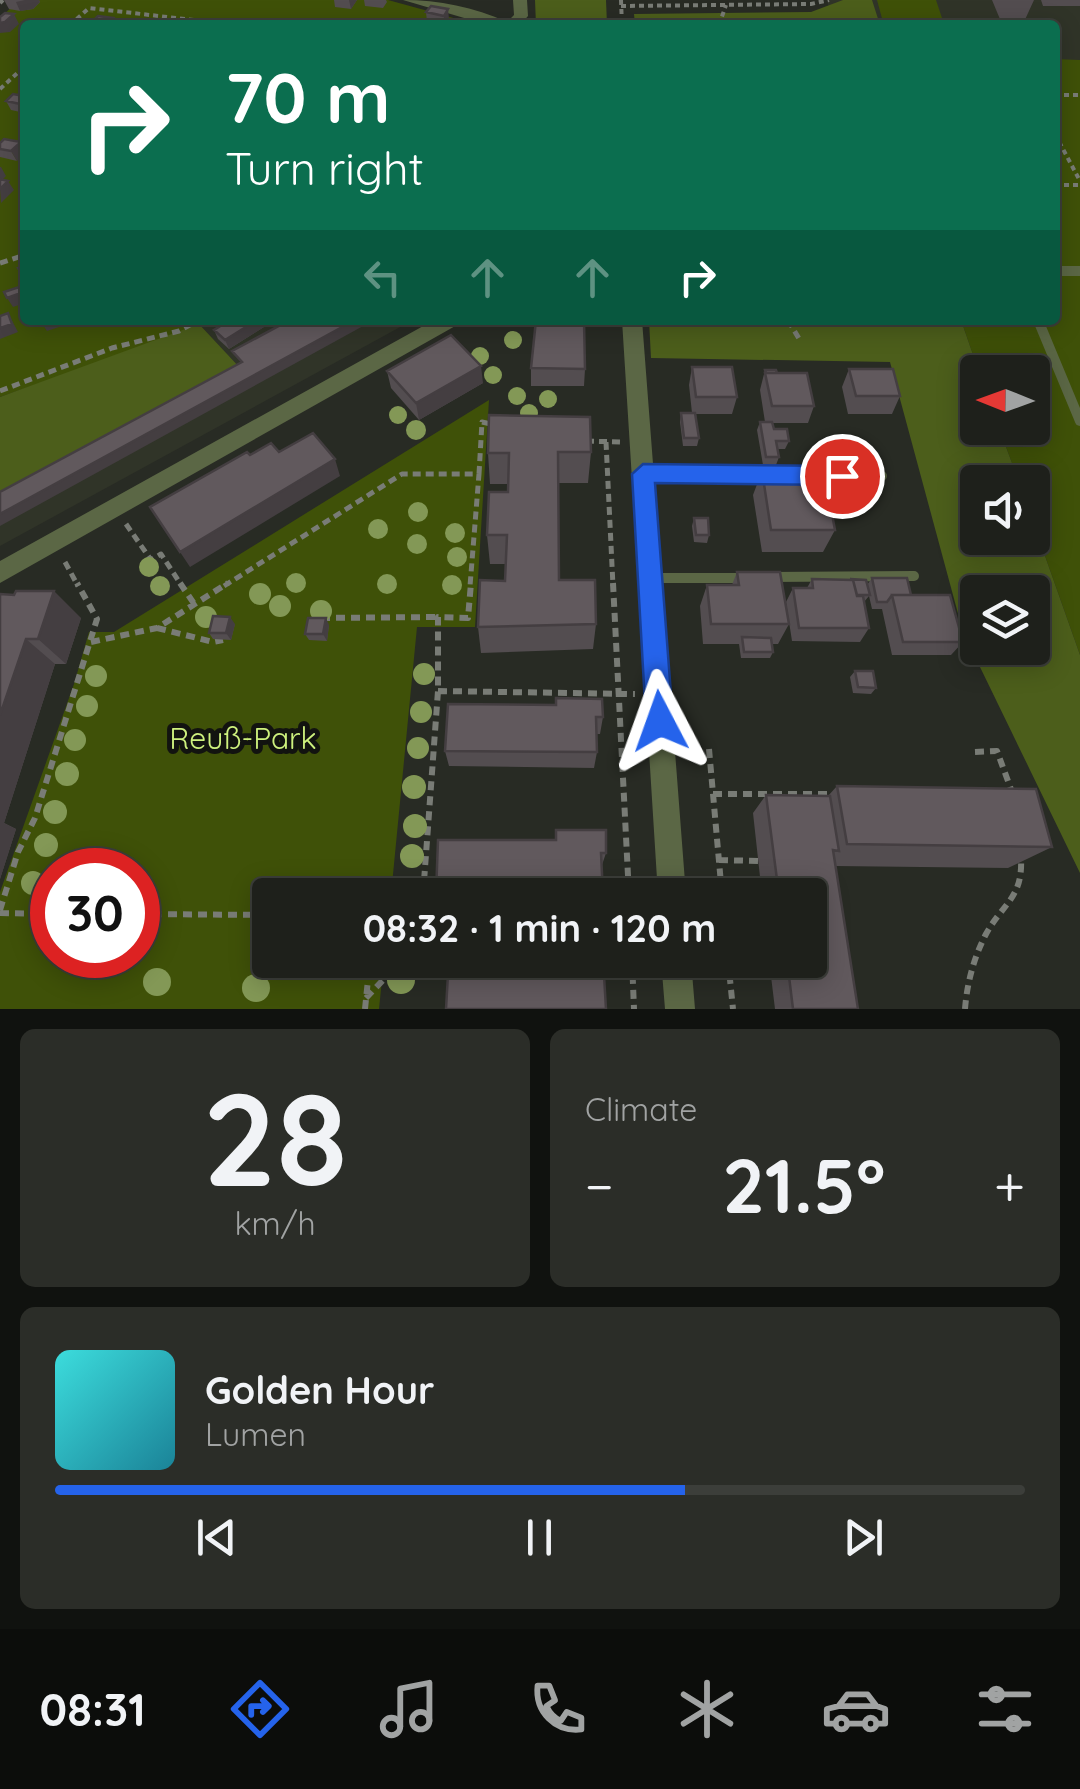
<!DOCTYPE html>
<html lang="en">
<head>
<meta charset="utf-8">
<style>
  body { margin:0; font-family:Quicksand,sans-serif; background:#2b2d28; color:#f1f3f6; height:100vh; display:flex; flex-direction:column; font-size:38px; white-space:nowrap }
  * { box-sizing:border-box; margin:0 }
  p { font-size:32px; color:#a1a3a3 }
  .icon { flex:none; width:55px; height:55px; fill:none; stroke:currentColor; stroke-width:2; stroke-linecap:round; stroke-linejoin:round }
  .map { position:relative; height:1009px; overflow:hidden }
  .side { display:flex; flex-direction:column; gap:20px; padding:20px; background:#10120f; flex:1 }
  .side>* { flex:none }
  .top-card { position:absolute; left:20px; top:20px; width:1040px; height:305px; border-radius:10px; box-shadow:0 5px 25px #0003,0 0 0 2px #3c3e3a; background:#0b6e4f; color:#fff; overflow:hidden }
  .needle { width:65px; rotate:271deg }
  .controls { position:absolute; left:960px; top:355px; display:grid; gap:20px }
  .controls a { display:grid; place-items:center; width:90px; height:90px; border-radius:10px; background:#1e201b; box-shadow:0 5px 25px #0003,0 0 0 2px #3c3e3a; font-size:50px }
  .speed { position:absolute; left:30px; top:848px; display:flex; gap:20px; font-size:50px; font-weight:700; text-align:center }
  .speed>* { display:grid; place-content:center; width:130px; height:130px; border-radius:50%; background:#1e201b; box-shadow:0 5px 25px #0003,0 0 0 2px #3c3e3a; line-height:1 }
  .speed .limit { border:15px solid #d22; background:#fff; color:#111 }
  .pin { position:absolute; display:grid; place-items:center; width:85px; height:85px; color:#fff; margin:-42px; border:5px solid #fff; border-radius:50%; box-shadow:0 2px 10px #0007 }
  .me { position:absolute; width:110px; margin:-55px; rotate:356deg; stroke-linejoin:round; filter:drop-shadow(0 0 8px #0008) }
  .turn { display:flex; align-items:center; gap:35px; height:210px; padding:0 40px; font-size:45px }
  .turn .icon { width:130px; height:130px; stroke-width:2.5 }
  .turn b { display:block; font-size:70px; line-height:85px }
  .lanes { display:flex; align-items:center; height:95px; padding:0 40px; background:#0003; justify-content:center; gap:50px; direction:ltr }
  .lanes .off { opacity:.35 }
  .big { font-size:75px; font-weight:800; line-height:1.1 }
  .side .tile { flex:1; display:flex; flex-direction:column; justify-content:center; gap:15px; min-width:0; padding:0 35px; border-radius:15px; background:#2b2d28 }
  .side .dial { align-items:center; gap:0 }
  .dial b { font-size:130px; line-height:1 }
  .song { display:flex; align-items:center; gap:30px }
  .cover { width:120px; height:120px; border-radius:15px; background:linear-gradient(135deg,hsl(180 70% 55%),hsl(190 70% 35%)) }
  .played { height:10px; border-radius:5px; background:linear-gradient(90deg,#2563eb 65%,#3c3e3a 65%) }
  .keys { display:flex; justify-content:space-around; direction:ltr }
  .heat { display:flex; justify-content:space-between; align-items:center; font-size:55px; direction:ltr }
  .side .tiles { flex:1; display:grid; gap:20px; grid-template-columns:1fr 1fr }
  .tile:last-child { grid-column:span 2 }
  .trip { position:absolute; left:252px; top:878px; width:575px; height:100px; border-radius:10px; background:#1e201b; box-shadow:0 5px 25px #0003,0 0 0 2px #3c3e3a; font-weight:800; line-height:100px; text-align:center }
  .dock { display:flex; height:160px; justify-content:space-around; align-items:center; background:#0c0d0b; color:#a1a3a3 }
  .dock .icon { width:70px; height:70px }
  .dock .active { color:#2563eb }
  .dock b { font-size:45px; color:#f1f3f6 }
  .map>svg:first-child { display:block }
  .built { fill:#303428 }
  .green { fill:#3f5108; fill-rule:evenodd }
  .forest { fill:#4c5e1b; fill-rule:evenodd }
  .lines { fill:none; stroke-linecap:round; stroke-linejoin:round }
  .path-far2 { stroke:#797c76; stroke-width:4; stroke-dasharray:5 4; stroke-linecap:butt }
  .path-far1 { stroke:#797c76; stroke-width:5; stroke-dasharray:8 5; stroke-linecap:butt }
  .path { stroke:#797c76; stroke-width:6; stroke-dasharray:9 6; stroke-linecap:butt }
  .service { stroke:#5b6745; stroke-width:10 }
  .minor { fill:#5b6745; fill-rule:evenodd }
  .tree { fill:#839856 }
  .wall { fill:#534d50 }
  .shaded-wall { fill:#443e41 }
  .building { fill:#61595d; stroke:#443e41; stroke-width:2.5 }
  .route { fill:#2563eb; stroke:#184099; stroke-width:2.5 }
  .labels { text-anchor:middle; stroke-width:10; stroke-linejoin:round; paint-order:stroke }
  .park-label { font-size:30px; fill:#cef17e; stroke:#121310 }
</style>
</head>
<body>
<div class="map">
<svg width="1080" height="1009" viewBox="0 0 1080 1009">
  <rect width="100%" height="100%" fill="#282b24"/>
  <!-- built -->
  <path class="built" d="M 827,0 L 1080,0 L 1080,61 L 1055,60 L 1055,25 L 833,25 Z
    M 206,320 L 413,320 L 0,546 L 0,501 L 241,369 L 199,324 Z"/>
  <!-- green -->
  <path class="green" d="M 19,0 L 388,0 L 479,25 L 25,25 L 25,320 L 206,320 L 189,331 L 0,397 L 0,18 Z
    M 877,0 L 936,0 L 944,24 L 883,22 Z
    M 1055,59 L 1080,60 L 1080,655 L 1033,522 L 1032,482 L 1019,482 L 999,428 L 1032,428 L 1032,372 L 979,372 L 961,320 L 1055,320 Z
    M 489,400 L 475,627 L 417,627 L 391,895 L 270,895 L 270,960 L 384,960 L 379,1009 L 0,1009 L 0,892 L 74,684 L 89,632 L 114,632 ZM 52,870 L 138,870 L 138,955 L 52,955 Z"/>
  <!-- forest -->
  <path class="forest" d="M 535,0 L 606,0 L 607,25 L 536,25 Z
    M 843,0 L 872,0 L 880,25 L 635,25 L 634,14 L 811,12 Z
    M 649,320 L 961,320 L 979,372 L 978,428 L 999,428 L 1019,482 L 978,482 L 978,538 L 1032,538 L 1033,522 L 1080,655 L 1080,873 L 963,632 L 890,362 L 651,358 ZM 978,592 L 1032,592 L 1032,648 L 978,648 Z
    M 199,324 L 242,370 L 0,501 L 0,397 Z"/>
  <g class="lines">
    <!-- path-far2 -->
    <path class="path-far2" d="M 621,0 L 622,25
      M 0,3 L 3,0
      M 621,6 L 811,4 L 829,0
      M 70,25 L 89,8 L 237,25
      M 719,25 L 726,5
      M 0,89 L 25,66
      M 1055,95 L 1080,95
      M 1055,134 L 1080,181
      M 1055,185 L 1080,185
      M 20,256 L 25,255"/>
    <!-- path-far1 -->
    <path class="path-far1" d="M 0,263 L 25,255
      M 788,320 L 801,342
      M 0,391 L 112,348 L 179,331 L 199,320
      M 586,441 L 620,442
      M 606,442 L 613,586
      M 479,474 L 482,422 L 491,424
      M 126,524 L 151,560 L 161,554 L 182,586
      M 65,562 L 78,586
      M 224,586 L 402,474 L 479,474 L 470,586"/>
    <!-- path -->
    <path class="path" d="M 180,583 L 195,605
      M 613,583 L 629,895
      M 321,618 L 438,617
      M 157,628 L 213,642 L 223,640
      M 91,642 L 157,628 L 228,583
      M 438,691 L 635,694
      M 709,749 L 722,895
      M 975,752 L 997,751 L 1012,792
      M 713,794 L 835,794
      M 719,860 L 758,861
      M 423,895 L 438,691 L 438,617 L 468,618 L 471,583
      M 0,910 L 18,852 L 35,818 L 97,619 L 77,583
      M 0,913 L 52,914
      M 138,914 L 270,915
      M 632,960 L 634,1009
      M 728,960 L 733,1009
      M 729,970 L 771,971
      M 366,998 L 402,960
      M 365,1009 L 370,960
      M 965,1009 C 967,983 974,957 986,934 C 1003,903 1023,898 1021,858"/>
    <!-- service -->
    <path class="service" d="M 1055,271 L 1080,271
      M 1038,320 L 1080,421
      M 643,474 L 773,475
      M 812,475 L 882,476
      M 769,577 L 914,576
      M 650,578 L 751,578"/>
    <!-- minor -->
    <path class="minor" d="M 403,0 C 439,0 474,7 507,22 L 514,15 L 513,0 L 527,0 L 528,16 L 520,25 L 488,25 Z
      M 434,320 L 460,320 L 457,325 L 0,583 L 0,561 Z
      M 622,320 L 642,320 L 686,895 L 658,895 Z
      M 661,960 L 691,960 L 695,1009 L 665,1009 Z"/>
  </g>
  <!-- trees -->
  <g class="tree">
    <circle cx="513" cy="340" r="9"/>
    <circle cx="480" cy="356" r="9"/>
    <circle cx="493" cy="375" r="9"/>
    <circle cx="517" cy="396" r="9"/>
    <circle cx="548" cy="399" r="9"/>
    <circle cx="529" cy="413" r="9"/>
    <circle cx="398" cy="415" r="9"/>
    <circle cx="416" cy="430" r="10"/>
    <circle cx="418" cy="512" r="10"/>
    <circle cx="378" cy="529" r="10"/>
    <circle cx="455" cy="533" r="10"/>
    <circle cx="417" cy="544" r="10"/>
    <circle cx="457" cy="557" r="10"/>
    <circle cx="149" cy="567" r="10"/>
    <circle cx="296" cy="583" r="10"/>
    <circle cx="387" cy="584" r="10"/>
    <circle cx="452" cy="585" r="10"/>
    <circle cx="160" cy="586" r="10"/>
    <circle cx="260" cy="594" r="11"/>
    <circle cx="280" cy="606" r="11"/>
    <circle cx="321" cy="611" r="11"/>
    <circle cx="206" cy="617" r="11"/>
    <circle cx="424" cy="674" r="11"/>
    <circle cx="96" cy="676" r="11"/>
    <circle cx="87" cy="706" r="11"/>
    <circle cx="421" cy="712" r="11"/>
    <circle cx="75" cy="740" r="11"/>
    <circle cx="418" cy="748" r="11"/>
    <circle cx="67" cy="774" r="12"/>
    <circle cx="414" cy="787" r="12"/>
    <circle cx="55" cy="812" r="12"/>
    <circle cx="415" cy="826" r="12"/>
    <circle cx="46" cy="845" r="12"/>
    <circle cx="412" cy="856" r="12"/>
    <circle cx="33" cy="883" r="12"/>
    <circle cx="401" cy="980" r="14"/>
    <circle cx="157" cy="982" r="14"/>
    <circle cx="256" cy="988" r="14"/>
  </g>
  <!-- wall -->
  <path class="wall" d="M 4,0 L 39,0 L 40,2 L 33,9 L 20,11 L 9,9 Z
    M 334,0 L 357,0 L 351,9 L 335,7 Z
    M 364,0 L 386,0 L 387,2 L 383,8 L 365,6 Z
    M 992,0 L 1034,0 L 1023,24 L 1002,24 Z
    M 1041,0 L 1080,0 L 1080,6 L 1043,6 Z
    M 431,6 L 449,19 L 445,25 L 427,22 L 426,12 Z
    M 25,88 L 25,113 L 11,110 L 6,101 L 18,95 Z
    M 4,139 L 17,161 L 0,157 L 0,143 Z
    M 230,320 L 275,320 L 229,349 L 218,339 L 214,330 Z
    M 692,367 L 737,397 L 732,414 L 696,414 L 699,438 L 697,446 L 683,446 L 680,422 L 681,413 L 692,413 L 689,385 Z
    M 531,368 L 585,369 L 584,386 L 531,386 Z
    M 849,369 L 900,396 L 892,414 L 848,414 L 842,387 Z
    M 765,370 L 777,373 L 814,406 L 808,423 L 773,423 L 774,429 L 789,441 L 785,449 L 777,449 L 779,457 L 776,465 L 763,465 L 757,430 L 760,422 L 765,422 L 760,390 Z
    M 387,371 L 483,383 L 419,420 L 391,388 Z
    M 591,452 L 588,483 L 558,483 L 559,580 L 596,624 L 593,649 L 481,653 L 478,627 L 505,581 L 506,564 L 490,564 L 487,535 L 508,492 L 508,484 L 490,484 L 488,453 Z
    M 762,471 L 835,530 L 823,552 L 762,552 L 753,495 Z
    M 694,518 L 709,535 L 707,543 L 694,542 L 692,526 Z
    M 737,572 L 789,624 L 778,644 L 772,644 L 773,652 L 770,658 L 741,658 L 739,644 L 703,644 L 700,606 L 707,585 L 732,585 Z
    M 872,578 L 911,595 L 963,642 L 951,655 L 892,655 L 882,609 L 872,609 L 869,596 L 864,602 L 869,628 L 860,642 L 792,641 L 786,602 L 793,588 L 807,588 L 812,579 L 867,585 Z
    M 0,594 L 81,618 L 66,664 L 55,664 L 4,823 L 16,829 L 0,879 Z
    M 235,624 L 231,640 L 213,639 L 209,633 Z
    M 329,625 L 327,641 L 309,640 L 305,634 Z
    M 855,671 L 876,688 L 871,694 L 853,693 L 850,677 Z
    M 448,704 L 603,717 L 600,734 L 596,734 L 597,752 L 594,768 L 449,766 L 445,751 Z
    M 837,786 L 1052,847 L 1008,868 L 835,866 L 858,1009 L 775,1009 L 769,960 L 810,960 L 810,895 L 762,895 L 753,813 L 766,795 L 828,796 Z
    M 438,840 L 606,853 L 602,865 L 602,895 L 436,895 Z"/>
  <!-- shaded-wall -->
  <path class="shaded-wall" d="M 25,0 L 39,0 L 40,2 L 33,9 L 20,11 L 16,2 Z
    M 349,0 L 357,0 L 351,9 Z
    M 448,9 L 449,19 L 444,25 L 444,16 Z
    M 14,14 L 19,24 L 10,32 L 0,33 L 0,23 Z
    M 21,142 L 25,152 L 17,161 L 11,151 Z
    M 1,167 L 6,176 L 0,182 L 0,167 Z
    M 8,181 L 14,190 L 1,203 L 0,189 Z
    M 19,287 L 25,296 L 25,303 L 13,307 L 7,298 Z
    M 8,313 L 18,332 L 0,339 L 0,328 Z
    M 48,320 L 60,320 L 62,326 L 47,331 L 41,322 Z
    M 257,320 L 275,320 L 229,349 L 225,340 Z
    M 355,320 L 374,320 L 0,526 L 0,514 Z
    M 481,366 L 483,383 L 419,420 L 416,403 Z
    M 335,459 L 340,476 L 190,567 L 180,552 Z
    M 54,591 L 81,618 L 66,664 L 38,639 Z
    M 230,617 L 235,624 L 231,640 L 226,633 Z
    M 326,618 L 329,625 L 327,641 L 323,634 Z
    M 26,639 L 55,664 L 4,823 L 16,829 L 0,879 L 0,715 Z"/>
  <!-- building -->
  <path class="building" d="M 431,6 L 448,9 L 444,16 L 426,12 Z
    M 5,13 L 14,14 L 5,22 L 0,23 L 0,17 Z
    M 98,16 L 113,18 L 106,25 L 91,23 Z
    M 25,88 L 25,105 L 6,101 L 13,94 L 18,95 Z
    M 4,139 L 21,142 L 11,151 L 0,149 L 0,143 Z
    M 0,179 L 8,181 L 0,189 Z
    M 25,265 L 25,274 L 23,275 L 18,268 Z
    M 19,287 L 21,293 L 7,298 L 4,292 Z
    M 8,313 L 12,324 L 0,328 L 0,316 Z
    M 230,320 L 257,320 L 225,340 L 214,330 Z
    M 290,320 L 355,320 L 0,514 L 0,492 L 242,362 L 232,351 Z
    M 536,320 L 584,320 L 585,369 L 531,368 Z
    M 451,335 L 481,366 L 416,403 L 387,371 Z
    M 692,367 L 732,367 L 737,397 L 696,397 Z
    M 849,369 L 893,369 L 900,396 L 856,396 Z
    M 765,370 L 776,370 L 777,373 L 766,373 Z
    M 765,373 L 807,373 L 814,406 L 772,406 Z
    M 681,413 L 695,413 L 699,438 L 684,438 Z
    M 489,415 L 590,417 L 591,452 L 558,452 L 559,580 L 595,580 L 596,624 L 478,627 L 480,580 L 505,581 L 507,535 L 487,535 L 489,492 L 508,492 L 509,453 L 488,453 Z
    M 760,422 L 772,422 L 774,429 L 787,429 L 789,441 L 776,441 L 779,457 L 766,457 Z
    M 313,433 L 335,459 L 180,552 L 150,507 L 247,452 L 250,455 L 271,443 L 279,452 Z
    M 762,471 L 824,471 L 835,530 L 771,530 Z
    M 694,518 L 708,518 L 709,535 L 696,535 Z
    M 737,572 L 780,572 L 789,624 L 711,624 L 707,585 L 739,585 Z
    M 872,578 L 907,578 L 911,595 L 892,595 L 887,602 L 877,602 Z
    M 812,579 L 853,580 L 857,596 L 863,596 L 869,628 L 799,628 L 793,588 L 813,588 Z
    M 850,579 L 866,580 L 870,595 L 857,595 L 853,580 Z
    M 16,591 L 54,591 L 38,639 L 26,639 L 0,715 L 0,594 L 14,595 Z
    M 892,595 L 950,595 L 963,642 L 903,642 Z
    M 213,616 L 230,617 L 226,633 L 209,633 Z
    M 308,618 L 326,618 L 323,634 L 305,634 Z
    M 742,637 L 771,638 L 773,652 L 744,652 Z
    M 855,671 L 873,671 L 876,688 L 858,687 Z
    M 556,698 L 602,699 L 603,717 L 596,717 L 597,752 L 445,751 L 448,704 L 556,705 Z
    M 837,786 L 1036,789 L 1052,847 L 847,844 Z
    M 766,795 L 830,796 L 839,851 L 833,850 L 858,1009 L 793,1009 L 787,960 L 810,960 L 810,895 L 779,895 Z
    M 556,830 L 606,830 L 606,853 L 601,853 L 603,894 L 436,894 L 438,840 L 556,840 Z
    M 50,880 L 52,881 L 52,903 L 43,903 Z
    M 368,882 L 389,882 L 388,895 L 367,895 Z
    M 448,974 L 604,975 L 606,1009 L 446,1009 Z"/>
  <!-- route -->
  <path class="route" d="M 643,464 L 842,466 L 853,476 L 842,485 L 655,483 L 673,721 L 669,730 L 660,734 L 650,730 L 646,721 L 632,474 Z"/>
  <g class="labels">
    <!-- park labels -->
    <g class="park-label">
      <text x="243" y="749">Reuß-Park</text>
    </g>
  </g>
</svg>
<div class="controls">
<a><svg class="needle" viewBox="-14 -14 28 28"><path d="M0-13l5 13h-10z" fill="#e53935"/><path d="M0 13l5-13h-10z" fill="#a1a3a3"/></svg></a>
<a><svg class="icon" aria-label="sound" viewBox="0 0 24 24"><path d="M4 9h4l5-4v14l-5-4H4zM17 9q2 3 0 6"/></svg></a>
<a><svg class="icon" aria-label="layers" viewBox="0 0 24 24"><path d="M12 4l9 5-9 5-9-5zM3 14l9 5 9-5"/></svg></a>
</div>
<div class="speed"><div class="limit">30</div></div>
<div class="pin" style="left:842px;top:476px;background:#d93025"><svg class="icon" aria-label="arrive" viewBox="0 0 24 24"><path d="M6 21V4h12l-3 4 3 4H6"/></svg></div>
<svg class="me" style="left:660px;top:721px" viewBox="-20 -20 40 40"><path d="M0-17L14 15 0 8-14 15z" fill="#2563eb" stroke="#fff" stroke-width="4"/></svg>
<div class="trip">08:32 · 1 min · 120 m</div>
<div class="top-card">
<div class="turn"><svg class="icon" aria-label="right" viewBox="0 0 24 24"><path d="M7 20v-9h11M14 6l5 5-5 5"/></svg><div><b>70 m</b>Turn right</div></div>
<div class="lanes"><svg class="icon off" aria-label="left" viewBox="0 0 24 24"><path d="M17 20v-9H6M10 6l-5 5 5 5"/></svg><svg class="icon off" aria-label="ahead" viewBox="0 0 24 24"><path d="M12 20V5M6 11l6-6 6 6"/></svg><svg class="icon off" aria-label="ahead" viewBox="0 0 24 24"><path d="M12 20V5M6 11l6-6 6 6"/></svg><svg class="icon" aria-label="right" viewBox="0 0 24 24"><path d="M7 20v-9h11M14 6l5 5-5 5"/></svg></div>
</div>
</div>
<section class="side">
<div class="tiles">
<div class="tile dial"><b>28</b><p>km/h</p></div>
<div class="tile"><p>Climate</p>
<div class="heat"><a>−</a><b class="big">21.5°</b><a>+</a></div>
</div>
<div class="tile">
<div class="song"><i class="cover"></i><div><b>Golden Hour</b><p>Lumen</p></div></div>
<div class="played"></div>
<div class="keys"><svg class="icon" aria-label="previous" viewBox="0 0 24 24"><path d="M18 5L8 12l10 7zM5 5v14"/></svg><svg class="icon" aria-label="pause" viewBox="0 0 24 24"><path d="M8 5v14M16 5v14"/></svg><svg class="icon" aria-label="next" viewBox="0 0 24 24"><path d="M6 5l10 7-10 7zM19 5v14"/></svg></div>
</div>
</div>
</section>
<nav class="dock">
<b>08:31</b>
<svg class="icon active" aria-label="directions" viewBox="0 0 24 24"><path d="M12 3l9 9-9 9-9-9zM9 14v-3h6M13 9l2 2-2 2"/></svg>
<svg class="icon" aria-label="music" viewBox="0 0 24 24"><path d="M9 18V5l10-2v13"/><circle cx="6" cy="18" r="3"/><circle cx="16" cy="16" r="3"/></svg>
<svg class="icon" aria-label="phone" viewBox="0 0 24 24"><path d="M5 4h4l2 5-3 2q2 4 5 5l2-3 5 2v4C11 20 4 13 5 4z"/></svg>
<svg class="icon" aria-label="climate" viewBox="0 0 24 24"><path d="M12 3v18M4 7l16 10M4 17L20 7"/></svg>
<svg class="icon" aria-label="car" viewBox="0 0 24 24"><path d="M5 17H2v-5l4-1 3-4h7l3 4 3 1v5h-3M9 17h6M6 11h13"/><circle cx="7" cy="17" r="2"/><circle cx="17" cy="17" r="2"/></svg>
<svg class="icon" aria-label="filters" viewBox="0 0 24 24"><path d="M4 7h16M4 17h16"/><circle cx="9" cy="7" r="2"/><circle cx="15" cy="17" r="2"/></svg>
</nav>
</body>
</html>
